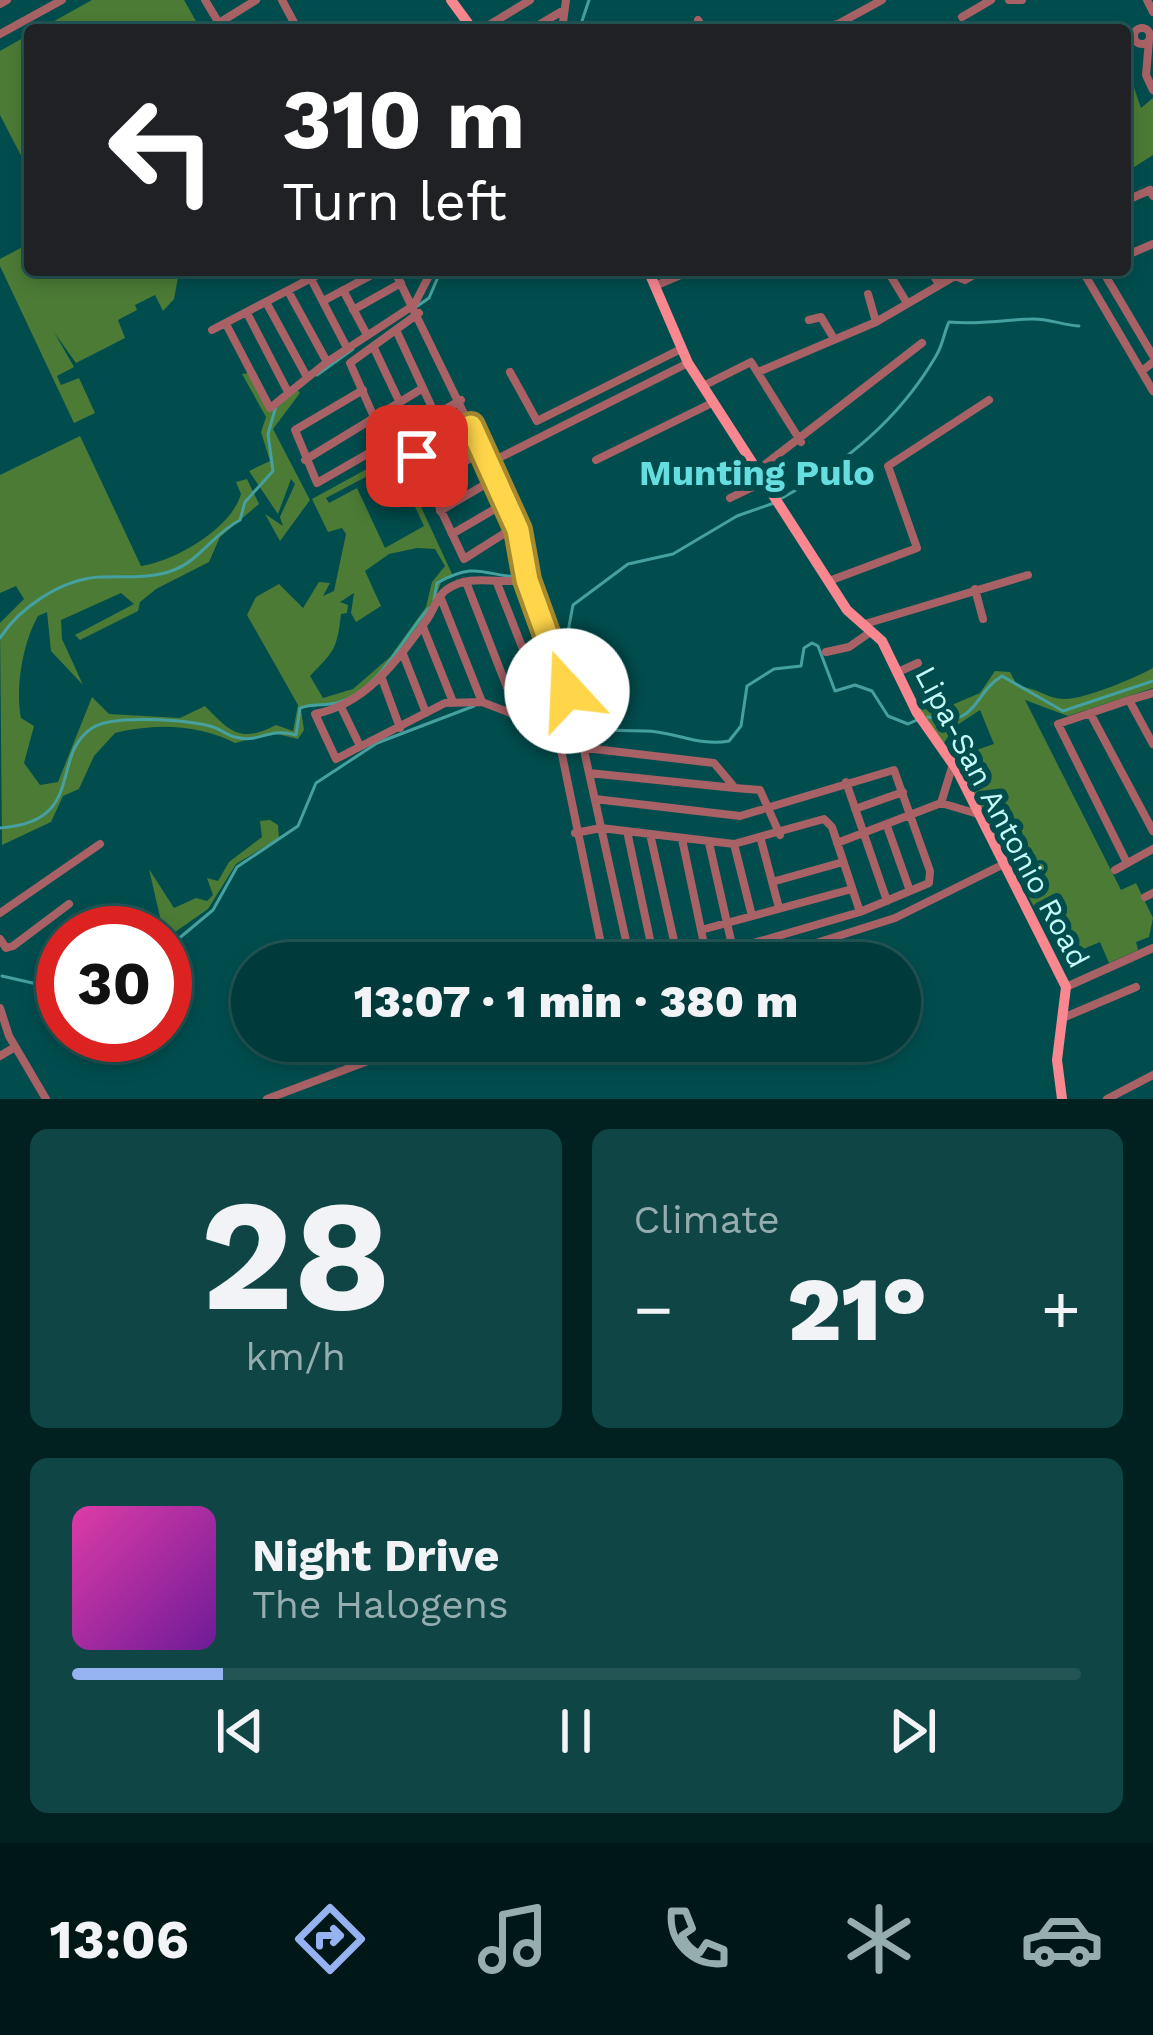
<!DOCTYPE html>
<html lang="en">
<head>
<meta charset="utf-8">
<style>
  body { margin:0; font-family:"Work Sans",sans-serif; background:#0f4545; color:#f1f3f6; height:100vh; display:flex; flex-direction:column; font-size:45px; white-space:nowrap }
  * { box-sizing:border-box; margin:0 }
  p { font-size:39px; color:#96adaf }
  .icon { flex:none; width:66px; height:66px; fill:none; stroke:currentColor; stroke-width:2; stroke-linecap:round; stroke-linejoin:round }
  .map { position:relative; height:1099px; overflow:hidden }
  .details { display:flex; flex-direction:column; gap:30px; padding:30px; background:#012020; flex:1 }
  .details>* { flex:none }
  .banner { position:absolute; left:24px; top:24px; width:1107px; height:252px; border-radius:12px; box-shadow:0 6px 18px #0003,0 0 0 3px #235454; background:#202124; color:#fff; overflow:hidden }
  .speed { position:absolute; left:36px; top:906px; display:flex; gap:24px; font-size:60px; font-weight:700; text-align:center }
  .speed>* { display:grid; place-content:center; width:156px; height:156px; border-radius:50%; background:#013a3a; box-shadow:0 6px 18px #0003,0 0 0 3px #235454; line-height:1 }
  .speed .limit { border:18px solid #d22; background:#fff; color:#111 }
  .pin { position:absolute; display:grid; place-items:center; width:102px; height:102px; color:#fff; margin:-51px; border-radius:24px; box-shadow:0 6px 18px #0006 }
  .me { position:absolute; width:132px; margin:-66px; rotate:340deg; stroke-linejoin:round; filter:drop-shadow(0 0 9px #0008) }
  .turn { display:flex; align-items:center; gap:42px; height:252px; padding:0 60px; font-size:54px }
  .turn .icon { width:156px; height:156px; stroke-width:2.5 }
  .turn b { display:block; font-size:84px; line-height:102px }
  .big { font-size:90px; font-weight:800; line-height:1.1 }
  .details .tile { flex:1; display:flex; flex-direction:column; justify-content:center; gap:18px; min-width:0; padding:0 42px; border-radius:18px; background:#0f4545 }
  .details .dial { align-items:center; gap:0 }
  .dial b { font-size:156px; line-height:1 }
  .song { display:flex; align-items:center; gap:36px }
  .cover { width:144px; height:144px; border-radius:18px; background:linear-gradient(135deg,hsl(320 70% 55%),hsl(280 70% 35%)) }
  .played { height:12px; border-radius:6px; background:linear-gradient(90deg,#95b2f1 15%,#235454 15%) }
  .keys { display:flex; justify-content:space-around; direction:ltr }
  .heat { display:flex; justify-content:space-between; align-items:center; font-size:66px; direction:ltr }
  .details .tiles { flex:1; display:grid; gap:30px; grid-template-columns:1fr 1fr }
  .tile:last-child { grid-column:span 2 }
  .trip { position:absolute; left:231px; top:942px; width:690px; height:120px; border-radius:60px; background:#013a3a; box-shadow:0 6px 18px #0003,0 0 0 3px #235454; font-weight:800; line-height:120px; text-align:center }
  .tabs { display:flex; height:192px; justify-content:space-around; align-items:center; background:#001717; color:#96adaf }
  .tabs .icon { width:84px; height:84px }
  .tabs .selected { color:#95b2f1 }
  .tabs b { font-size:54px; color:#f1f3f6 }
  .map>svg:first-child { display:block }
  .green { fill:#4c7b36; fill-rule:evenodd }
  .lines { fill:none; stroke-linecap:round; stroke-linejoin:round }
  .stream { stroke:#45a0a0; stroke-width:3 }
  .minor { stroke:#a86266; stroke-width:8 }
  .major { stroke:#f9878f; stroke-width:10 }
  .route-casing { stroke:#a68a30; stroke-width:30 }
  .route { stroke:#ffd54a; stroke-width:21 }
  .labels { text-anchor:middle; stroke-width:12; stroke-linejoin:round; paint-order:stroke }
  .street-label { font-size:30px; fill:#c5fafa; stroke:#014d4e }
  .quarter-label { font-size:36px; font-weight:bold; fill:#66dedf; stroke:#014d4e }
</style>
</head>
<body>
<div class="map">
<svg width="1153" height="1099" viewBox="0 0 1153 1099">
  <rect width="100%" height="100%" fill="#014d4e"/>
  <!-- green -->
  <path class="green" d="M 92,0 L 184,0 L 201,30 L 38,30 Z
    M 30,34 L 30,173 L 0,115 L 0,51 Z
    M 1126,64 L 1141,108 L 1153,98 L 1153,155 L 1125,173 L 1125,128 L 1134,118 L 1125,121 Z
    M 30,243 L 30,270 L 179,272 L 174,299 L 163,311 L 155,295 L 135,305 L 137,310 L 118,320 L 125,338 L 76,363 L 54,332 L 74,367 L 57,376 L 61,385 L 79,378 L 95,413 L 74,423 L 0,266 L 0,259 Z
    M 249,373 L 270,412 L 296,388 L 300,393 L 273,429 L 310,500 L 280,541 L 265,514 L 283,526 L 280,517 L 295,484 L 291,479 L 278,514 L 249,471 L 270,461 L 261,432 L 266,417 L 242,374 Z
    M 80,436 L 141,566 C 175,561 231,529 241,494 L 236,482 L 247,479 L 259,504 L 220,537 L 209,562 L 156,589 L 140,602 L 138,611 L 80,640 L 75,635 L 134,604 L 121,593 L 61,620 L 62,639 L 83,685 L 51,651 L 47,612 L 38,616 C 23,642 15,688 21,718 L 34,726 L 24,763 L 40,785 L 58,782 L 92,697 L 109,714 L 180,718 L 205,706 C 228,729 239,745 276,725 L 293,731 L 298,705 L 247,615 L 256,597 L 279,584 L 303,608 L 319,582 L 330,583 L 323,596 L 334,591 L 346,534 L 342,528 L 328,532 L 312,499 L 396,453 L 453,576 L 441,582 C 430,620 383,680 347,700 C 331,708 316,702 301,709 L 304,730 L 298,739 L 273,733 L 235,743 C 199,724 154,723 115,733 L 94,756 L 79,789 L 63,796 L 51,822 L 2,845 L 0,623 L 24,599 L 16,586 L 0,593 L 0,475 ZM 394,462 L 424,526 L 385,548 L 357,488 L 329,503 L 326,498 ZM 417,548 L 435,549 L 445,566 L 432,582 L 426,607 L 390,657 L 353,689 L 323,698 L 310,676 C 334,651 337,650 341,614 L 347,613 L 348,605 L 340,602 L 354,593 L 351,613 L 356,622 L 381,606 L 365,571 L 389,554 Z
    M 1153,668 L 1153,688 L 1068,716 L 1025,700 L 1121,890 L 1136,883 L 1153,918 L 1149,937 L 1136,942 L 1138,950 L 1109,963 L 1100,942 L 1062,958 L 953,758 L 994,744 L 980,710 L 954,727 L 944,743 L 918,707 L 925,704 L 950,717 L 954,704 L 980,693 L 995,671 L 1010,672 L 1018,687 C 1035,686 1047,699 1064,699 C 1083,700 1135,678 1153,668 Z
    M 270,820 L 278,825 L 279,838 L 236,864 L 208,909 L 165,939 L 149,869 L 174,908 L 196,898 L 207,901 L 213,895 L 207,878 L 218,881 L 229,862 L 262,837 L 260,821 Z"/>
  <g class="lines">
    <!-- stream -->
    <path class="stream" d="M 579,30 L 589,0
      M 416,307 L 429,298 L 441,270
      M 317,375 L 353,349
      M 782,498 C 847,462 899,419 936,356 C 943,345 944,332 949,322 C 978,325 1002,320 1031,319 C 1047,318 1062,325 1079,326
      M 434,600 L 437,583 C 481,559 484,578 525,577
      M 0,638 C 20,607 62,579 100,577 C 125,576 151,579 174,570 C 200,560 213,534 240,520 L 245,502 L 273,471 L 268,434 L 276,406
      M 928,717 C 978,729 972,694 1002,676 L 1063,711 L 1153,681
      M 522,721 C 564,727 603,731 645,731 C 674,731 699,747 729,741 L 741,726 L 747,686 L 774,669 L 801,666 L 804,648 L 812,643 L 818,646 L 835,691 L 855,685 L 872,691 L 888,716 L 908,724 L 919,719
      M 576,728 L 587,690 L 567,637 L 573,605 L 628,564 L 673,554 L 737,516 L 774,503
      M 0,828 C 87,822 49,757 92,728 C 112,714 186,720 210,726 C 219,728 226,735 235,737 C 260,744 266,727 296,735 L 300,708 C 312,703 324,706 337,703 C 379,691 403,637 429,608
      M 165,950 L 213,910 L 237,867 L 298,826 L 316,783 L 377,743 L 474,706
      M 2,976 L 63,990"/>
    <!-- minor -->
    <path class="minor" d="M 205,0 L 223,30
      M 282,0 L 298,30
      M 1009,0 L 1022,0
      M 1147,0 L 1153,12
      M 0,4 L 7,0
      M 962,17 L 991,0
      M 698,20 L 704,30
      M 219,23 L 256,0
      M1134 36a8 8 0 1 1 16 0a8 8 0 1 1-16 0Z
      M 481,30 L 530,0
      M 530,30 L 564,10
      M 562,30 L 566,0
      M 809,30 L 838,24 L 882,0
      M 880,30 L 884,27
      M 0,34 L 62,0
      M 1149,40 L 1146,75 L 1153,90
      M 1125,201 L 1150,190 L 1153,196
      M 1125,256 L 1153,244
      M 394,270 L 507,502 L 567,691 L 563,700 L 524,718 L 482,702 L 445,703 L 336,759 L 315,714 C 366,704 396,662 426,621 C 433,612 437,596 446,590 C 470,572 500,585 528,580
      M 887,270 L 907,303
      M 930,270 L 939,284
      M 1082,270 L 1153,391
      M 1102,270 L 1153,356
      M 311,279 L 347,348
      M 655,286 L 692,270
      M 343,290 L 367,335
      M 288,291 L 327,362
      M 868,294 L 876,322
      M 323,301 L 381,270
      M 266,302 L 307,377
      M 353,310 L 401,283
      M 247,313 L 288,392
      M 809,320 L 821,317 L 833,337
      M 226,324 L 270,408 L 327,362 L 414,305 L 432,270
      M 212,330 L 327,270
      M 396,330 L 435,414
      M 373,346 L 399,401
      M 1142,371 L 1153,362
      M 510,372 L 537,421 L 681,349
      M 758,372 L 876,322 L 955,276 L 965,280 L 982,270
      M 703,386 L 751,362 L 801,442
      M 363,390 L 295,430 L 317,483 L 461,400
      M 404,432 L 464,559 L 516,526
      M 385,442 L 350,363 L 419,313
      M 417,456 L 471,426
      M 305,460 L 423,388
      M 596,460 L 714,402
      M 489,463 L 688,363
      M 758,470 L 922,343
      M 428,483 L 483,451
      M 730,498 L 763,482
      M 440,511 L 496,478
      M 452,534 L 507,502
      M 829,581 L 917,548 L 888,466 L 989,400
      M 466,582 L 519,718
      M 497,583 L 546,708
      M 975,589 L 983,619
      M 440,596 L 482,702
      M 865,624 L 1028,575
      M 423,627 L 453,702
      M 826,652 L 849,647 L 872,631
      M 403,654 L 426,713
      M 898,672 L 918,663
      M 381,676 L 400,728
      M 1129,700 L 1153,693
      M 342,709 L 360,746
      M 1090,713 L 1153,831
      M 583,746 L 631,963
      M 589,773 L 735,788
      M 846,782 L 887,901
      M 595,799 L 740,816 L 894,770 L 930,871 L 929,883 L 860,912 L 733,949
      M 941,803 L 953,764
      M 855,809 L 903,792
      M 887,826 L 910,891
      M 627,831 L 655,963
      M 575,833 L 601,828 L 734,844 L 824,819 L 832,827 L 860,912
      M 650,834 L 679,963
      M 682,839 L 708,963
      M 761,840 L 779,908
      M 709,843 L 736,963
      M 837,843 L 941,803 L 978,814
      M 734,844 L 752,916
      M 1127,863 L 1058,724 L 1129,700 L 1153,744
      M 1115,870 L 1153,849
      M 772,882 L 843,862
      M 1145,897 L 1153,893
      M 0,913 L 100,844
      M 701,930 L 852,889
      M 0,939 L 6,948 L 13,946 L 69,904
      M 605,963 L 560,745 L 714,763 L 735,788 L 760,790 L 780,835
      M 753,963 L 895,918 L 1002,865
      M 1066,987 L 1153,948
      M 0,1008 L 9,1036 L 46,1099
      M 1065,1017 L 1136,987
      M 0,1056 L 15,1047
      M 267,1099 L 368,1061 L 467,1052 L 497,1041
      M 1107,1099 L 1153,1075"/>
    <!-- major -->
    <path class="major" d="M 451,0 L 473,30
      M 648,270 L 688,363 L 847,610 L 882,641 L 917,713 L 957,770 L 1066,987 L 1057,1060 L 1062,1099"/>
  </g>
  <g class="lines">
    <defs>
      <path id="route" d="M 417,456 L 471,426 L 518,530 L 527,580 L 567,691"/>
    </defs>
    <!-- route casing -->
    <use href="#route" class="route-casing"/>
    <!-- route -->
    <use href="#route" class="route"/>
  </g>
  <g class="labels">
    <!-- street labels -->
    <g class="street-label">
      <text transform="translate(1002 817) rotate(62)" y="10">Lipa-San Antonio Road</text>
    </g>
    <!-- quarter labels -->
    <g class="quarter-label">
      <text x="757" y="485">Munting Pulo</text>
    </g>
  </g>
</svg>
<div class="speed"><div class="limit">30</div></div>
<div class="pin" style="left:417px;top:456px;background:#d93025"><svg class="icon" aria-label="arrive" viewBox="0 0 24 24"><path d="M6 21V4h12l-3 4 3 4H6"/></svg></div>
<svg class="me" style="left:567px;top:691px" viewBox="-20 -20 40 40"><circle r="19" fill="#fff"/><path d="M0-13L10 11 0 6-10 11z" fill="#ffd54a"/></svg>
<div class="trip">13:07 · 1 min · 380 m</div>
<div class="banner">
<div class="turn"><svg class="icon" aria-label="left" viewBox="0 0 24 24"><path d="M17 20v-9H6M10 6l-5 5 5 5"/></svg><div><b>310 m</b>Turn left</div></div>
</div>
</div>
<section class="details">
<div class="tiles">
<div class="tile dial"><b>28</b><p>km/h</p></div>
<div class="tile"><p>Climate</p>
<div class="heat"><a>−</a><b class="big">21°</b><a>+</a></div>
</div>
<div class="tile">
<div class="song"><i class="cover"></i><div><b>Night Drive</b><p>The Halogens</p></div></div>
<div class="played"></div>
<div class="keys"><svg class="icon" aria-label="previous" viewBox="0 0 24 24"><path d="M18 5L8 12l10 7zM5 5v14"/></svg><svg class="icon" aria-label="pause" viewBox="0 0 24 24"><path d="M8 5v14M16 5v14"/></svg><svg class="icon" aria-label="next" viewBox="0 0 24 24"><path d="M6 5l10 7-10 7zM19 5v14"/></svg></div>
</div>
</div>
</section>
<nav class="tabs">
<b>13:06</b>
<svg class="icon selected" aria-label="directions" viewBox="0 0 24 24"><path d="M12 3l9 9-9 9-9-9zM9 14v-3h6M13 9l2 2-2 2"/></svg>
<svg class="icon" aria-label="music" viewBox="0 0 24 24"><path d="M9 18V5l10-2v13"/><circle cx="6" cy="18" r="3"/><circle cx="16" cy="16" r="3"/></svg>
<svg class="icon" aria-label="phone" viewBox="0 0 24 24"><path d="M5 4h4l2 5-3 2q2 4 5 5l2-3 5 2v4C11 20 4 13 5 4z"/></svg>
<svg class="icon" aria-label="climate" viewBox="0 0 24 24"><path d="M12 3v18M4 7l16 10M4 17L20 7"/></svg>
<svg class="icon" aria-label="car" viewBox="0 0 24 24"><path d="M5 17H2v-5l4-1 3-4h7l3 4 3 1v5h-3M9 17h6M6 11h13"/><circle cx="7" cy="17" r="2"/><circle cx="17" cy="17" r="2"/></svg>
</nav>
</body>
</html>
